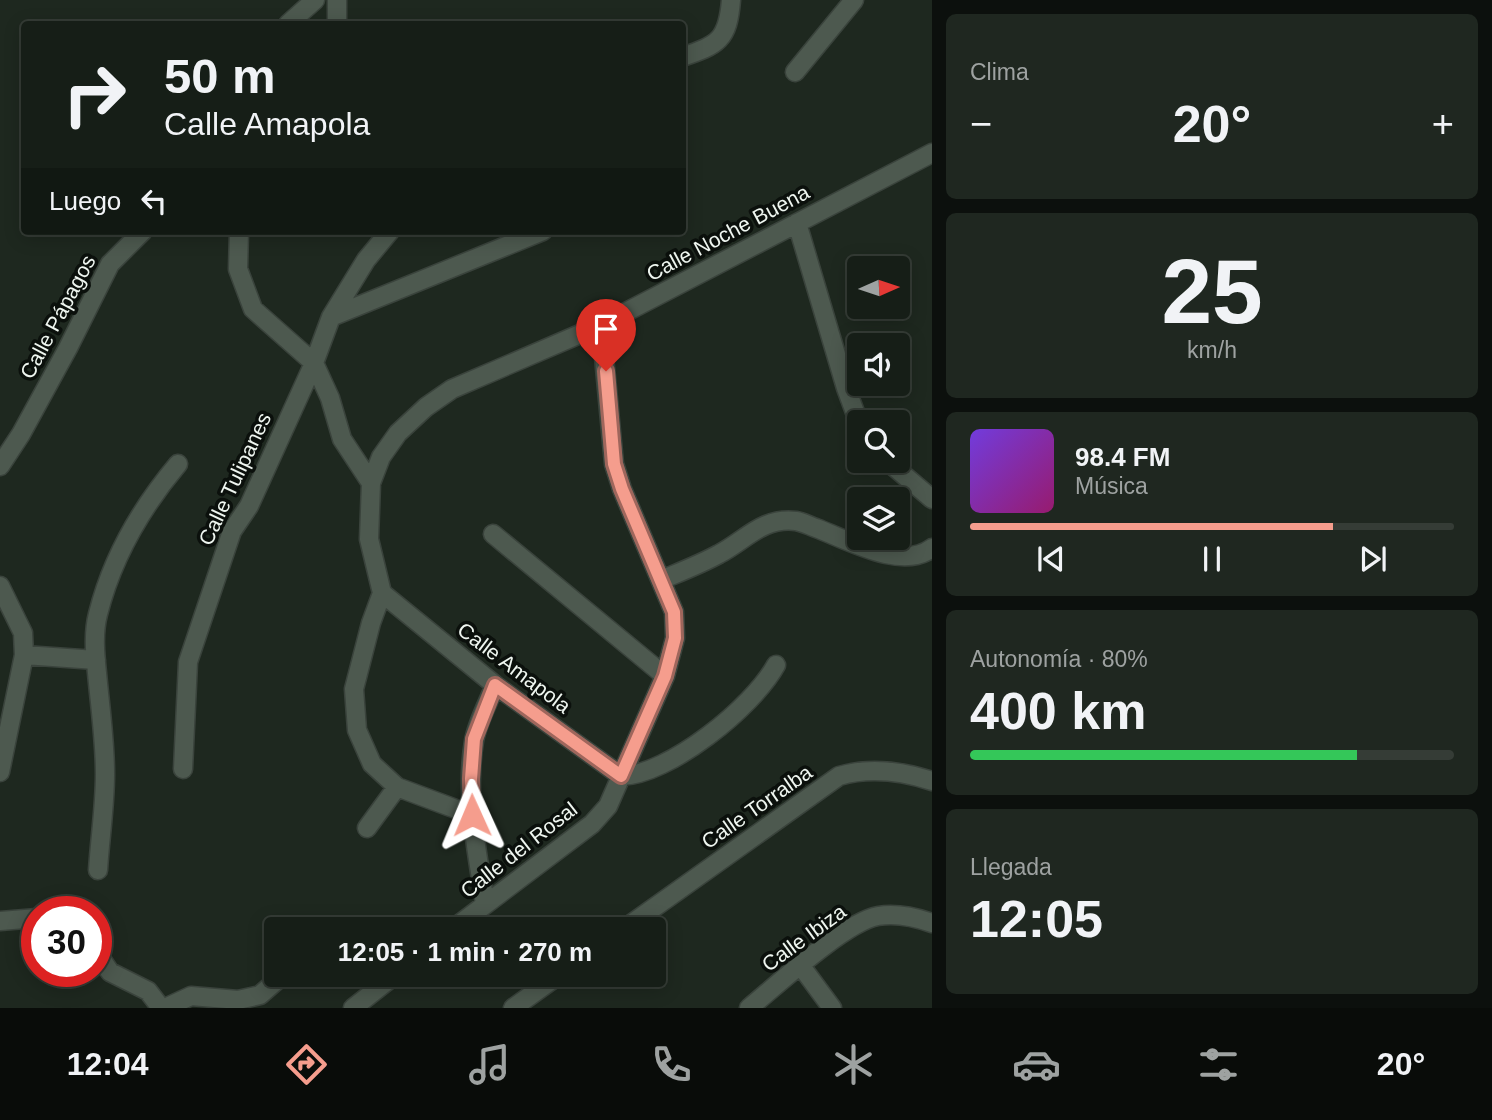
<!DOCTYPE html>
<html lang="es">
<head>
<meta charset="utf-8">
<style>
  body { margin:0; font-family:Helvetica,sans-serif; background:#1f2720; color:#f1f3f6; height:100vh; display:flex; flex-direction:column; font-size:26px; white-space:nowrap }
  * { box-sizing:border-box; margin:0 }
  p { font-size:23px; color:#9ea2a1 }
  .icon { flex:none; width:38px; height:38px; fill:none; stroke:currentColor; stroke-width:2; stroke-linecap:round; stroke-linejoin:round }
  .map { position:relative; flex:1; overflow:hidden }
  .sheet { display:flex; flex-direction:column; gap:14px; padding:14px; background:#0c100d; width:560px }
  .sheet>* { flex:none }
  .banner { position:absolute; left:21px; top:21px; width:665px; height:214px; border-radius:7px; box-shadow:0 4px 18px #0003,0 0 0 2px #353c36; background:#161e17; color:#f1f3f6; overflow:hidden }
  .needle { width:46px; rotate:87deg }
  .buttons { position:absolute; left:847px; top:256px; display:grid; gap:14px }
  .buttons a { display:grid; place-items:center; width:63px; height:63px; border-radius:7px; background:#161e17; box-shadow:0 4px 18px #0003,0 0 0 2px #353c36; font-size:35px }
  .speed { position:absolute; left:21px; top:896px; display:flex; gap:14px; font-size:35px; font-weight:700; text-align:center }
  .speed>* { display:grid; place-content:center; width:91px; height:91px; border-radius:50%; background:#161e17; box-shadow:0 4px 18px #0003,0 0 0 2px #353c36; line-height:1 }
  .speed .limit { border:10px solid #d22; background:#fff; color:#111 }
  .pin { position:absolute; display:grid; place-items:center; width:60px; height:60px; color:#fff; margin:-72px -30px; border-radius:50% 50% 50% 0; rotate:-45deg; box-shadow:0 0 7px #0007 }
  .pin .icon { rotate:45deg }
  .me { position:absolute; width:77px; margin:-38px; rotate:359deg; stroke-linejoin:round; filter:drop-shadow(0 0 5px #0008) }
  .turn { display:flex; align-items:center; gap:24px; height:147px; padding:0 28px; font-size:32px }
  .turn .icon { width:91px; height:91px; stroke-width:2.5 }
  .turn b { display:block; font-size:49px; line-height:60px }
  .then { display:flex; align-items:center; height:66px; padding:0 28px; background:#0003; gap:14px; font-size:26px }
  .big { font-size:52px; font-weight:800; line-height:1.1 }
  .sheet .tile { flex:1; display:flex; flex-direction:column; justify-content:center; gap:10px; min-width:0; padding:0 24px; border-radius:10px; background:#1f2720 }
  .sheet .dial { align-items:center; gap:0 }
  .dial b { font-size:91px; line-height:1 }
  .song { display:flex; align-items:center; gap:21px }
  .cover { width:84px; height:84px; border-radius:10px; background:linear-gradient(135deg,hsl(260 70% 55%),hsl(320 70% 35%)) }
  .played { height:7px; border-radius:4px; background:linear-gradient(90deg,#f59d8d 75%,#353c36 75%) }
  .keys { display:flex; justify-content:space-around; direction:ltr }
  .heat { display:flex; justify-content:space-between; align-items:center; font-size:38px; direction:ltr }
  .charge { height:10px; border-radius:5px; background:linear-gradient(90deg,#34c759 80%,#353c36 0) }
  .trip { position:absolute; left:264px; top:917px; width:402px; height:70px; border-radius:7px; background:#161e17; box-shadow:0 4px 18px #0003,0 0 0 2px #353c36; font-weight:800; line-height:70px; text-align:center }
  .menu { display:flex; height:112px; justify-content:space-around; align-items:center; background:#090c09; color:#9ea2a1 }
  .menu .icon { width:49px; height:49px }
  .menu .active { color:#f59d8d }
  .menu b { font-size:32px; color:#f1f3f6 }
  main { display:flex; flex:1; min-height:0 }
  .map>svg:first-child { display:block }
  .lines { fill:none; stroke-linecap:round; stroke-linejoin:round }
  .minor-casing { stroke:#3a433c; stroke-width:21 }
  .minor { stroke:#4d594f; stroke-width:18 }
  .route-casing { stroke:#9f665c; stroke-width:18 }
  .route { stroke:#f59d8d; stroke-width:12 }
  .labels { text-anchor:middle; stroke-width:7; stroke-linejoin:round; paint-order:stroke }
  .street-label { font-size:21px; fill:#eff6f0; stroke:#0b100c }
</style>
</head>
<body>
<main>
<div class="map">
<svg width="932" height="1008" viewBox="0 0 932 1008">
  <rect width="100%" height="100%" fill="#1e281f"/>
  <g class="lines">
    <defs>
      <path id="minor" d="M 337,0 L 337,24
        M 288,24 L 315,0
        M 682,57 C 718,45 728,40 731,0
        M 795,72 L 854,0
        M 797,223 L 846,388 L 859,423
        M 239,231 L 238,269 L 253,309 L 314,363 L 330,398 L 342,439 L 371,483
        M 331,317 L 543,231
        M 886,460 L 932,499
        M 0,466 L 21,434 L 68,348 L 110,264 L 143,231
        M 493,534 L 665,676
        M 661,580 C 680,572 701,564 719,554 C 746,540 762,517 796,521 C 803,522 810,526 816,528 C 848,540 902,571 932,548
        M 0,586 L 23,633 L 24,655 L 0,772
        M 382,593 L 495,685 L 621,776 C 669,775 753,707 776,665
        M 24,655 L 96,660
        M 183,769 L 188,662 L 232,531 L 249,506 L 314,363 L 331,317 L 366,260 L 390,231
        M 472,815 L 397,787 L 372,764 L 357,730 L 354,689 L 371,623 L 382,593 L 369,539 L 371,483 L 381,457 L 398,433 L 426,407 L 452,389 L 601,325 L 932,153
        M 367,828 L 397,787
        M 98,870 C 100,838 105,806 105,774 C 105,740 100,706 97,673 C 95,654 93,633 98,614 C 112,558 141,508 178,464
        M 485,904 C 477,851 465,796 474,741 C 477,723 488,703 495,685
        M 0,921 L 37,918
        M 453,929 L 592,824 L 608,806 L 665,676 L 675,638 L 674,612 L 622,489 L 614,464 L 601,325
        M 624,929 L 839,776 C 870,767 901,771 932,781
        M 96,951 L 110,972 L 148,991 L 161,1008
        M 801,966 L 832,1008
        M 165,1008 L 191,996 L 238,1000 L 260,995 L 283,975
        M 353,1008 L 395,975
        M 513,1008 L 559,975
        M 749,1008 C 777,985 845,922 878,916 C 896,913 915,917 932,923"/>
    </defs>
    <!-- minor casing -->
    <use href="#minor" class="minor-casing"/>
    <!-- minor -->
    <use href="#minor" class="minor"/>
  </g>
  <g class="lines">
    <defs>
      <path id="route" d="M 472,815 L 471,779 L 474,739 L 495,685 L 621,776 L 665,676 L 675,638 L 674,612 L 622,489 L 614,464 L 606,371"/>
    </defs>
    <!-- route casing -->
    <use href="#route" class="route-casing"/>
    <!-- route -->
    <use href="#route" class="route"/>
  </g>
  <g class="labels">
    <!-- street labels -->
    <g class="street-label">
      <text transform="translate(728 233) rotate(-28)" y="7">Calle Noche Buena</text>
      <text transform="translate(58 317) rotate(-62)" y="7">Calle Pápagos</text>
      <text transform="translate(235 479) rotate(-65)" y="7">Calle Tulipanes</text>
      <text transform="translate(514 668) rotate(37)" y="7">Calle Amapola</text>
      <text transform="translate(757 807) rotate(-35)" y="7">Calle Torralba</text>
      <text transform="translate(519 850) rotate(-38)" y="7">Calle del Rosal</text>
      <text transform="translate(804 938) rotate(-36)" y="7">Calle Ibiza</text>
    </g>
  </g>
</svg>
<div class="buttons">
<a><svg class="needle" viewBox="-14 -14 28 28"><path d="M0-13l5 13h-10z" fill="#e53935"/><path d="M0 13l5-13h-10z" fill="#9ea2a1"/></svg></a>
<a><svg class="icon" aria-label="sound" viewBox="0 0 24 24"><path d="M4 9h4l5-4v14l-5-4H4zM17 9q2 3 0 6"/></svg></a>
<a><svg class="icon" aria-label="search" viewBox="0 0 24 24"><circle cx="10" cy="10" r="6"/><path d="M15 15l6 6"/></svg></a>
<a><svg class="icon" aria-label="layers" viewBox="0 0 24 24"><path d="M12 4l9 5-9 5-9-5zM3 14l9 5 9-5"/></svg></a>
</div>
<div class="speed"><div class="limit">30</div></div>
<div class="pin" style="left:606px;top:371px;background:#d93025"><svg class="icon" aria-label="arrive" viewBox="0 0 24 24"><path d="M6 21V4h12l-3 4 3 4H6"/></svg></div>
<svg class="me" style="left:472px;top:815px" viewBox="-20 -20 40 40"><path d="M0-17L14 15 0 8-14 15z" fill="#f59d8d" stroke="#fff" stroke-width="4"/></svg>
<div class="trip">12:05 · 1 min · 270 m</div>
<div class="banner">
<div class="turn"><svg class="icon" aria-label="right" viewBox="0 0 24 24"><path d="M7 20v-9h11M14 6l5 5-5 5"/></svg><div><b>50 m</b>Calle Amapola</div></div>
<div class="then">Luego<svg class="icon" aria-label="left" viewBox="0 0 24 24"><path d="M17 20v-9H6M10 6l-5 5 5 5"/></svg></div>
</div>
</div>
<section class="sheet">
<div class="tile"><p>Clima</p>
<div class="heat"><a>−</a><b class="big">20°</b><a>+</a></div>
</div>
<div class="tile dial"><b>25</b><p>km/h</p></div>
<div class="tile">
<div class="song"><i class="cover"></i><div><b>98.4 FM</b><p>Música</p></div></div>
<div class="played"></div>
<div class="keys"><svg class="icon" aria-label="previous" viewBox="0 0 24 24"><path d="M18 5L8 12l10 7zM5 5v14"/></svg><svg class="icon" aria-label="pause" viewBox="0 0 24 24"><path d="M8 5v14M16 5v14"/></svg><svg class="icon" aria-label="next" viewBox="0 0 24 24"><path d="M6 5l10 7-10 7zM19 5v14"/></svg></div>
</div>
<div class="tile"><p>Autonomía · 80%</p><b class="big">400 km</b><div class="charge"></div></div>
<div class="tile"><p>Llegada</p><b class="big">12:05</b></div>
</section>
</main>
<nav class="menu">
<b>12:04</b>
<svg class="icon active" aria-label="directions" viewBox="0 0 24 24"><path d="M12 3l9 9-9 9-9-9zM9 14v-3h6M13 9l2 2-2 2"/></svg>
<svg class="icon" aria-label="music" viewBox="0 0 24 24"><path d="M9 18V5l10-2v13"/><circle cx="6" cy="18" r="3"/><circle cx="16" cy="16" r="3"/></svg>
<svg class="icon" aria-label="phone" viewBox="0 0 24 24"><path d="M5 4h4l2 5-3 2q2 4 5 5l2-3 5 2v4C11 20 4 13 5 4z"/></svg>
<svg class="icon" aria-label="climate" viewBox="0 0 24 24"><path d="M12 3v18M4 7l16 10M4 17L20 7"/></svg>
<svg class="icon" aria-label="car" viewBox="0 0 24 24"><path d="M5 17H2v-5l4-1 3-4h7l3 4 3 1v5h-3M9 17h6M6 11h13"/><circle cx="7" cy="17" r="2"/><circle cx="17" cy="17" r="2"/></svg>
<svg class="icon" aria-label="filters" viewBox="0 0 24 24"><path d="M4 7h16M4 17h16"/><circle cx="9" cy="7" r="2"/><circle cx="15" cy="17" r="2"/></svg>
<b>20°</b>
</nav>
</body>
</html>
